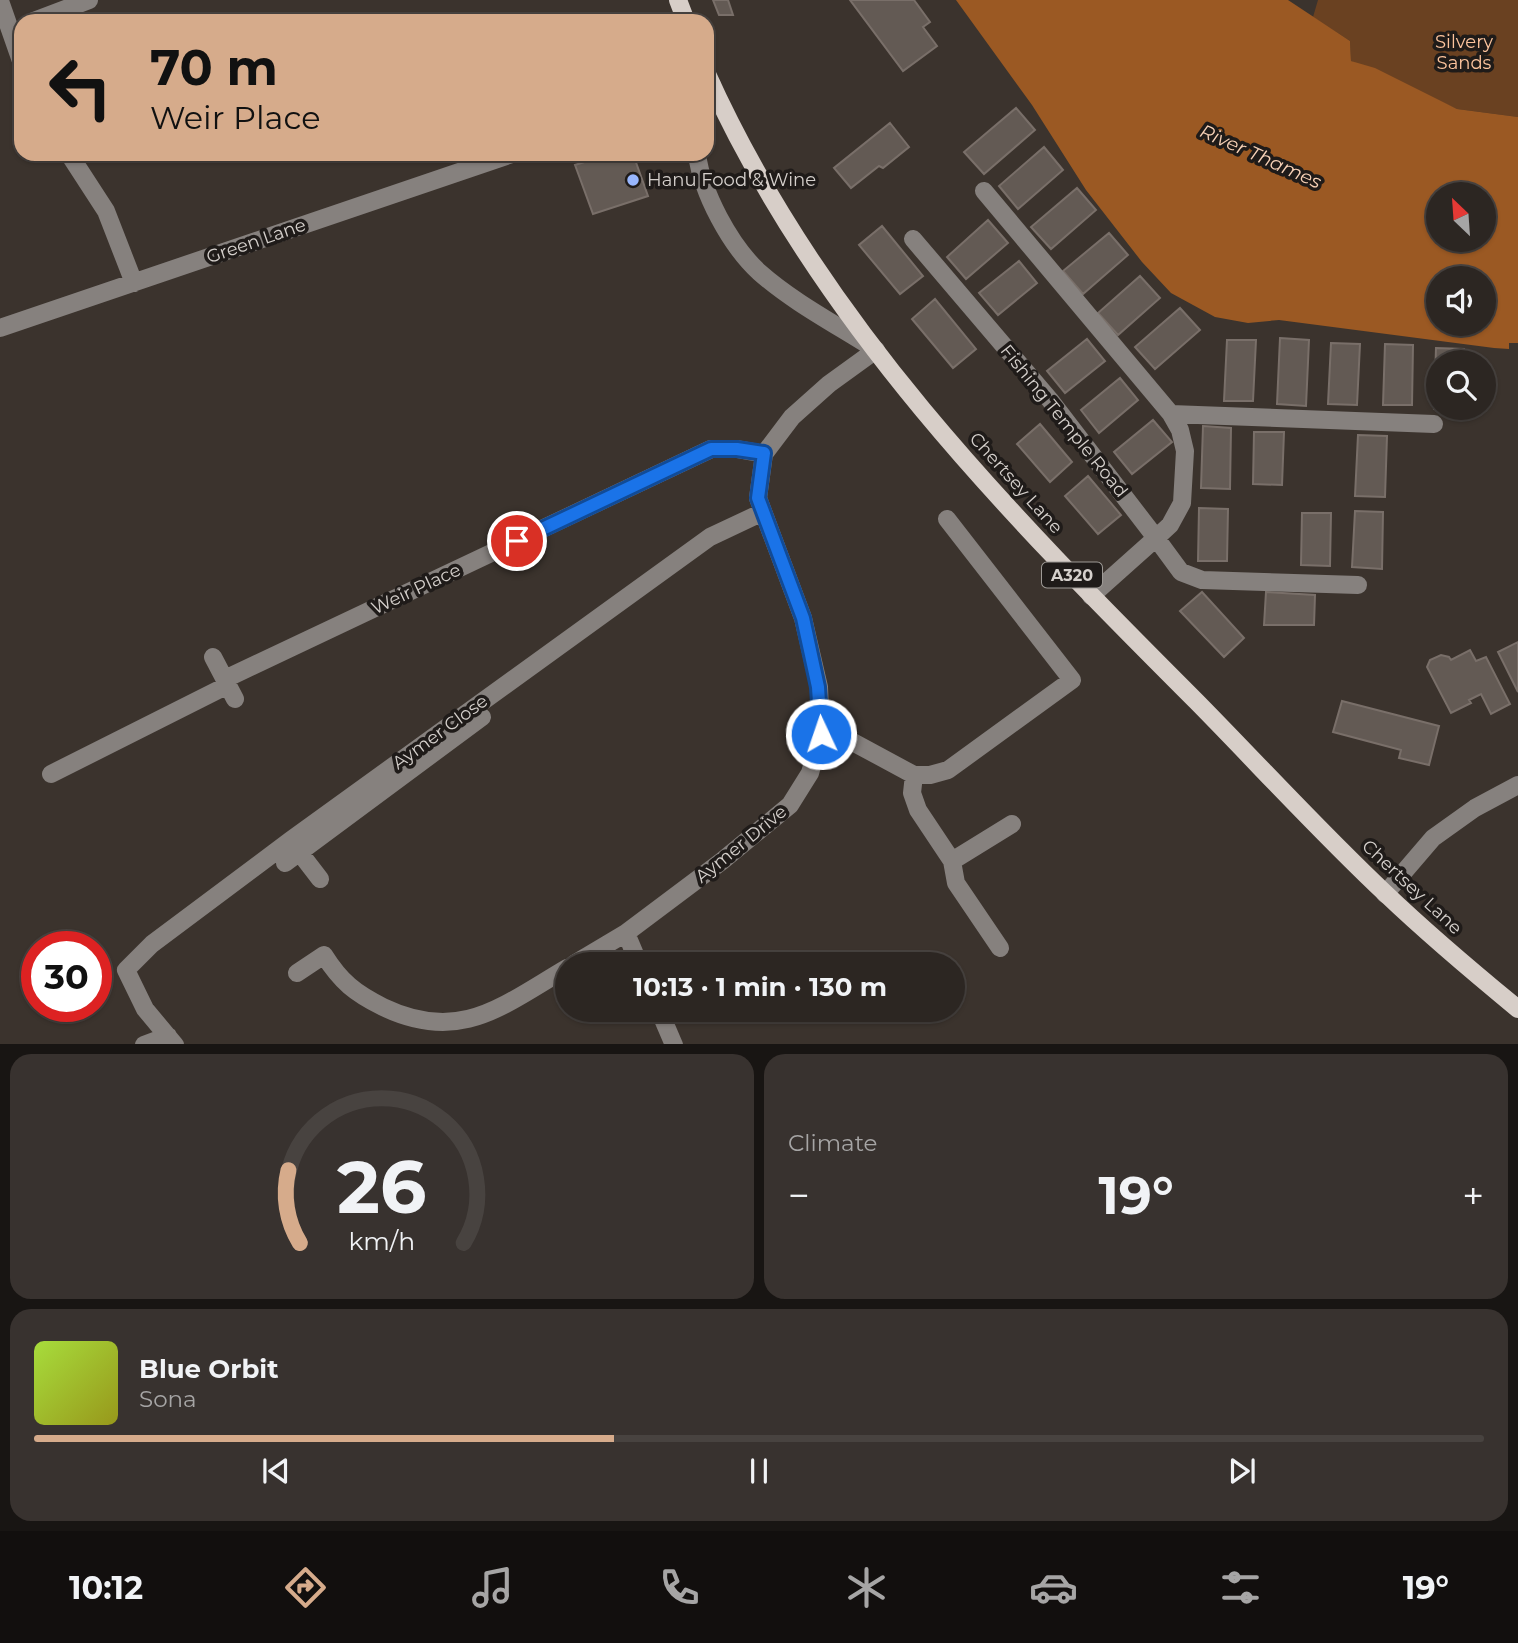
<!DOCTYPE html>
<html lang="en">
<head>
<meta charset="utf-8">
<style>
  body { margin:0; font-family:Montserrat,sans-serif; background:#38322f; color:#f1f3f6; height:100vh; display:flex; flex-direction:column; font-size:26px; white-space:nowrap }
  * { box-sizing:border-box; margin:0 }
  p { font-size:23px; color:#a6a5a5 }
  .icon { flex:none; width:38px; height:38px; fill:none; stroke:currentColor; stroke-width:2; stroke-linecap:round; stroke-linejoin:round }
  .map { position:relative; height:1044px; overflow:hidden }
  .drawer { display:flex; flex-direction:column; gap:10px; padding:10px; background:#181513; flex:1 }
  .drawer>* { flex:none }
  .guide { position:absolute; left:14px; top:14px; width:700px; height:147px; border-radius:21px; box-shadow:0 2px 5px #0004,0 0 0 2px #484340; background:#d6ab8b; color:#111; overflow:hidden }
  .needle { width:46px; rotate:335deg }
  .controls { position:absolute; left:1426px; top:182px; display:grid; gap:14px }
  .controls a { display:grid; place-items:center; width:70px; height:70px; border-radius:50%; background:#2c2622; box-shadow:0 2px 5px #0004,0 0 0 2px #484340; font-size:35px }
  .speed { position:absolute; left:21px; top:931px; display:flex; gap:14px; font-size:35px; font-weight:700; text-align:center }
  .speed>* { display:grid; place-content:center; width:91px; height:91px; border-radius:50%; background:#2c2622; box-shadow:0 2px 5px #0004,0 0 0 2px #484340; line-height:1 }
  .speed .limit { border:10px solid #d22; background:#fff; color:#111 }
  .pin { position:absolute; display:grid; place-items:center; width:60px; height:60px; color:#fff; margin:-30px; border:4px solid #fff; border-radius:50%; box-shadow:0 2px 7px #0007 }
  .me { position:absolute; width:77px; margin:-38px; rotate:357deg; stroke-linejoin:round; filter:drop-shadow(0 0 5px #0008) }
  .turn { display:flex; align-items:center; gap:24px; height:147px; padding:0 21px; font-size:32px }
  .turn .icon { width:91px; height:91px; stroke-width:2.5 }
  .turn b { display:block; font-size:49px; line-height:60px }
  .big { font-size:52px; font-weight:700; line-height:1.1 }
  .drawer .widget { flex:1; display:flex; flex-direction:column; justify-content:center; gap:10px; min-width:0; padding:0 24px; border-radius:21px; background:#38322f }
  .drawer .dial { align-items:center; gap:0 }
  .dial svg { height:182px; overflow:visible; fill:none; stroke:#484340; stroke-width:7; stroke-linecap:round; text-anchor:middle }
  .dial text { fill:#f1f3f6; stroke:none }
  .song { display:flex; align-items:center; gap:21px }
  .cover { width:84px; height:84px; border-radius:10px; background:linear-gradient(135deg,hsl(80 70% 55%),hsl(60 70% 35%)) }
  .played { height:7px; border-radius:4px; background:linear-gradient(90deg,#d6ab8b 40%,#484340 40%) }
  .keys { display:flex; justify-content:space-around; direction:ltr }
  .heat { display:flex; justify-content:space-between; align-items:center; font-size:38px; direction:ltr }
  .drawer .tiles { flex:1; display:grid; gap:10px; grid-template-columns:1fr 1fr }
  .widget:last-child { grid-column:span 2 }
  .trip { position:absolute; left:555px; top:952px; width:410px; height:70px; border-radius:35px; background:#2c2622; box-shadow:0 2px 5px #0004,0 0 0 2px #484340; font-weight:700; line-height:70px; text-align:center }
  .dock { display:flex; height:112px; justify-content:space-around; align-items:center; background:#120f0e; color:#a6a5a5 }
  .dock .icon { width:49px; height:49px }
  .dock .active { color:#d6ab8b }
  .dock b { font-size:32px; color:#f1f3f6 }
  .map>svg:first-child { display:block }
  .green { fill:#6a4121 }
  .water { fill:#9b5923; fill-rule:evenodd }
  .building { fill:#635a54; stroke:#796f69; stroke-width:2 }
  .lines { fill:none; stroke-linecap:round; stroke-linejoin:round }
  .minor { stroke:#86817e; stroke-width:18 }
  .major { stroke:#d7cec8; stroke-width:18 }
  .route-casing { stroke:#114b97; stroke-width:18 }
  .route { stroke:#1a73e8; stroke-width:12 }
  .poi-dot { fill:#98b6fd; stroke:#1f1b19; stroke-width:2.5 }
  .labels { text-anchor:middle; stroke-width:7; stroke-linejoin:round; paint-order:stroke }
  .shield { fill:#1f1b19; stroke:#9e9a96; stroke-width:2 }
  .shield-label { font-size:16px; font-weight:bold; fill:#d5d0cc }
  .park-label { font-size:18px; fill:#fdc49d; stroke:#1f1b19 }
  .poi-label { font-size:18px; fill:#d5d0cc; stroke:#1f1b19; text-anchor:start }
  .street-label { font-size:18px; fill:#d5d0cc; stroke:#1f1b19 }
  .water-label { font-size:19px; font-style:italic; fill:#f8d2b7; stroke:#1f1b19 }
</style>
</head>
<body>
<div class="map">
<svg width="1518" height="1045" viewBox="0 0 1518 1045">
  <rect width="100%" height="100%" fill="#3b332d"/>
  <!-- green -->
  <path class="green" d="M 1318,0 L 1518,0 L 1518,117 L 1457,109 L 1351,61 L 1350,41 L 1313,17 Z"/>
  <!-- water -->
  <path class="water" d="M 956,0 L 1288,0 L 1350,41 L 1351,61 L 1375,68 L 1457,109 L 1518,117 L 1518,343 L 1509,343 L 1509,349 L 1494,348 L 1279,320 L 1248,323 L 1215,317 L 1171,293 L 1142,262 L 1086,190 L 1032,105 ZM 1438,194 L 1484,194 L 1484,240 L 1438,240 ZM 1438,278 L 1484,278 L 1484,324 L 1438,324 Z"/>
  <!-- building -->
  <path class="building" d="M 713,0 L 728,0 L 733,15 L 719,15 Z
    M 850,0 L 914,0 L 930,22 L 923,27 L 937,46 L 903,71 Z
    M 1016,108 L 1035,130 L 984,174 L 964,152 Z
    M 890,123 L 909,147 L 883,168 L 879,166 L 851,188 L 834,168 Z
    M 1044,147 L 1063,170 L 1018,209 L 999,186 Z
    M 610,154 L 633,154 L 648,196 L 593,214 L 575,165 Z
    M 1077,188 L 1096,210 L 1051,249 L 1031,227 Z
    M 988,220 L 1008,243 L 966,279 L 947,257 Z
    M 882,226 L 923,276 L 900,294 L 859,245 Z
    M 1109,233 L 1128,255 L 1083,294 L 1063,271 Z
    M 1019,261 L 1037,283 L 998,315 L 979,293 Z
    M 1140,276 L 1160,298 L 1118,335 L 1098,313 Z
    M 935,299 L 976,349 L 953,368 L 912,319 Z
    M 1180,308 L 1200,330 L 1155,369 L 1135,347 Z
    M 1280,338 L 1309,340 L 1306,406 L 1277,404 Z
    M 1087,339 L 1105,361 L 1065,393 L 1047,371 Z
    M 1227,340 L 1256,340 L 1253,401 L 1224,401 Z
    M 1331,343 L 1360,344 L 1357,405 L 1328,404 Z
    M 1385,344 L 1413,345 L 1412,405 L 1383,405 Z
    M 1436,348 L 1464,349 L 1464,362 L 1438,362 L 1438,408 L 1463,408 L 1463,410 L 1434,409 Z
    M 1120,378 L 1138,400 L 1099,433 L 1081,410 Z
    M 1153,420 L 1172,442 L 1132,474 L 1114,452 Z
    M 1040,424 L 1072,462 L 1050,482 L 1017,444 Z
    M 1203,426 L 1231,428 L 1230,489 L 1201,488 Z
    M 1254,432 L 1284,432 L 1282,485 L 1253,484 Z
    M 1358,435 L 1387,436 L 1385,497 L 1355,496 Z
    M 1088,476 L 1121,515 L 1098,534 L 1065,496 Z
    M 1199,508 L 1228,509 L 1227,561 L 1198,561 Z
    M 1355,511 L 1383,512 L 1382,569 L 1352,567 Z
    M 1302,513 L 1331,513 L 1330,566 L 1301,565 Z
    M 1202,592 L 1244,638 L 1224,657 L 1180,611 Z
    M 1266,592 L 1315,595 L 1314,625 L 1264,625 Z
    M 1518,642 L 1518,692 L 1498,652 Z
    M 1470,650 L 1476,661 L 1486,657 L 1510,704 L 1491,714 L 1481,694 L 1469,700 L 1471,703 L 1451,713 L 1427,667 L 1430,660 L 1441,655 L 1449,657 L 1451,660 Z
    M 1342,701 L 1439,726 L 1429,765 L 1399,758 L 1401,750 L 1333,732 Z"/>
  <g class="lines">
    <!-- minor -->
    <path class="minor" d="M 0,1 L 21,61
      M 34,21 L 89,0
      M 707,104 L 712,85
      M 69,154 L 106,211 L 134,283
      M 984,191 L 1171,414 L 1180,430 L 1185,451 L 1182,503 L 1170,525 L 1156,538 L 1181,572 L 1202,580 L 1358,585
      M 913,239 L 1050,400 L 1156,538 L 1091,596
      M 0,328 L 512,154
      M 1171,414 L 1434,424
      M 213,657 L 235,699
      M 225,679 L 711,449 L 737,449 L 764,454
      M 821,734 L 849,740 L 914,775 L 930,775 L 948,770 L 1072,680 L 947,519
      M 51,774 L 228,685
      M 914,775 L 912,793 L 918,810 L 952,861 L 956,883 L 1000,948
      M 300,853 L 320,879
      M 952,861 L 1012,824
      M 285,863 L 482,717
      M 1385,894 L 1433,838 L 1475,808 L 1518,785
      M 626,933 L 639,964
      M 574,964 L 626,933 L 722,861 L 790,805 L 810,773 L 821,734 L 819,687 L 803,618 L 758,498 L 764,454 L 792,417 L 829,384 L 876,350 C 837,325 794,303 759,272 C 730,245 702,193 697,154
      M 297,973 L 324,955 C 341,982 355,993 383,1007 C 460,1044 502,1006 567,968
      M 659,1010 L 674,1045
      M 144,1045 L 168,1036
      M 175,1045 L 145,1009 L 126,970 L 152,944 L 291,840 L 710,537 L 763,512"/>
    <!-- major -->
    <path class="major" d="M 678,0 L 686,21
      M 707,74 C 818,321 1008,513 1197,702 C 1260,766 1321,833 1386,894 C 1428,934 1473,972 1518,1009"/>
  </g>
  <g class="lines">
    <defs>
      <path id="route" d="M 517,541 L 711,449 L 737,449 L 764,453 L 758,498 L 803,618 L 818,687 L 821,734"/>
    </defs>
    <!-- route casing -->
    <use href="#route" class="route-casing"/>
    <!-- route -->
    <use href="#route" class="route"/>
  </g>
  <!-- markers -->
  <circle class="poi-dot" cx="633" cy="180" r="7"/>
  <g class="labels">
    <!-- shield labels -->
    <rect class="shield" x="1042" y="562.5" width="60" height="25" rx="5"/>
    <g class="shield-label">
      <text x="1072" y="581">A320</text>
    </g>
    <!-- park labels -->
    <g class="park-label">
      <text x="1464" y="48">Silvery<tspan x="1464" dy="21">Sands</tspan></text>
    </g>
    <!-- poi labels -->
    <g class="poi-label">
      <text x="647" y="186">Hanu Food &amp; Wine</text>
    </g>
    <!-- street labels -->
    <g class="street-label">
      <text transform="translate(256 241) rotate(-19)" y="6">Green Lane</text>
      <text transform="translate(1064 421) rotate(51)" y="6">Fishing Temple Road</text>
      <text transform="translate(1016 483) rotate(48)" y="6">Chertsey Lane</text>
      <text transform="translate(416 589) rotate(-25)" y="6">Weir Place</text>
      <text transform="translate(440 732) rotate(-36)" y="6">Aymer Close</text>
      <text transform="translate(741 844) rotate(-39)" y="6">Aymer Drive</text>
      <text transform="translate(1412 887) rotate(43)" y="6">Chertsey Lane</text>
    </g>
    <!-- water labels -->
    <g class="water-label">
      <text transform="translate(1261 156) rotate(24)" y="7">River Thames</text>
    </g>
  </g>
</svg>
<div class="controls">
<a><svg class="needle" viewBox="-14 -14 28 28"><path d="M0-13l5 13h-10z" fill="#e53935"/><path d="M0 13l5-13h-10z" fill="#a6a5a5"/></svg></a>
<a><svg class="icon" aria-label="sound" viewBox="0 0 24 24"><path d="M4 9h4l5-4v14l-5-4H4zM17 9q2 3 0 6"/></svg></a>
<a><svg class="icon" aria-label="search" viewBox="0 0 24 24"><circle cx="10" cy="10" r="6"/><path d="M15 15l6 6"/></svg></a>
</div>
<div class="speed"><div class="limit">30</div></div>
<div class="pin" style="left:517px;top:541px;background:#d93025"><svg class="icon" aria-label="arrive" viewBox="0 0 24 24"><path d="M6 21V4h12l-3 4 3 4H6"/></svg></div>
<svg class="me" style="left:821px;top:734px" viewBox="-20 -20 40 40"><circle r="17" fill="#1a73e8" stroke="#fff" stroke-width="3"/><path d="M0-11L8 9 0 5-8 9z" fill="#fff"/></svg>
<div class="trip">10:13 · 1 min · 130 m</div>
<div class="guide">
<div class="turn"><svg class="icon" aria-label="left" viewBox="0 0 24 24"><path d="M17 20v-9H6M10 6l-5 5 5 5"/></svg><div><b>70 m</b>Weir Place</div></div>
</div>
</div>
<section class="drawer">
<div class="tiles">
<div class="widget dial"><svg viewBox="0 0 100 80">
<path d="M14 69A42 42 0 1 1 86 69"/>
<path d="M14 69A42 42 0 0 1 9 37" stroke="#d6ab8b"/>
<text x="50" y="56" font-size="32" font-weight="700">26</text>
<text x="50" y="72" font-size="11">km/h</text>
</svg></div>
<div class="widget"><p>Climate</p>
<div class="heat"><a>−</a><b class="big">19°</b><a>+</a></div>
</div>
<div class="widget">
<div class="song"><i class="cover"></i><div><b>Blue Orbit</b><p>Sona</p></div></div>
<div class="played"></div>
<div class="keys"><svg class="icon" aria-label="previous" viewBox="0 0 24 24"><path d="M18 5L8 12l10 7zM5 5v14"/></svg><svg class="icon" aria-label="pause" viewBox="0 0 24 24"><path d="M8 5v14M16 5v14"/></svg><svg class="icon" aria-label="next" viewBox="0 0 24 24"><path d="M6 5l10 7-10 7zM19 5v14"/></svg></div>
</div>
</div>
</section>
<nav class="dock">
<b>10:12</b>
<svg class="icon active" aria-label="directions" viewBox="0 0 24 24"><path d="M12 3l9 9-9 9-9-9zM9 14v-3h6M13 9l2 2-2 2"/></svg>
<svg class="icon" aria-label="music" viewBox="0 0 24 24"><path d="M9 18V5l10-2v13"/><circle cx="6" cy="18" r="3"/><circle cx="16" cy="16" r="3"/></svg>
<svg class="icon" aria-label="phone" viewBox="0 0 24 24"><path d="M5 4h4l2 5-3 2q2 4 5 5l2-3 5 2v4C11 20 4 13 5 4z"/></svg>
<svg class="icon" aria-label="climate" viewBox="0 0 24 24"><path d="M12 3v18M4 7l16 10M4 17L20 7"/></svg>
<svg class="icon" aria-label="car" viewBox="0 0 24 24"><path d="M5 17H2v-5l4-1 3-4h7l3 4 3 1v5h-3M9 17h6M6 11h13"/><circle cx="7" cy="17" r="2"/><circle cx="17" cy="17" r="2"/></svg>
<svg class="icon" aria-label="filters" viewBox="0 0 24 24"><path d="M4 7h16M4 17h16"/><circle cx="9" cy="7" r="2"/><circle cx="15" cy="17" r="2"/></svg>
<b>19°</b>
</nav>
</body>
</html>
